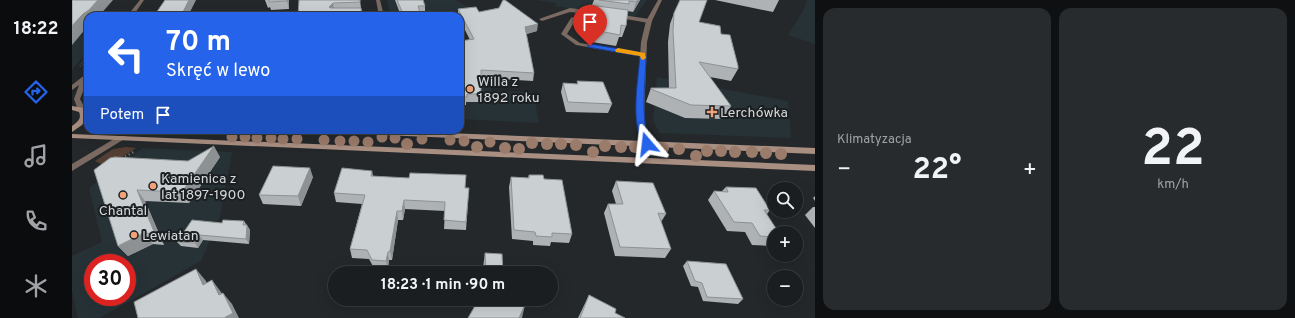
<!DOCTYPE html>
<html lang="pl">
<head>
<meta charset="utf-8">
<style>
  body { margin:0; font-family:Overpass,sans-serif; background:#282b2d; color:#f1f3f6; height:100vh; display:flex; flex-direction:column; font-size:15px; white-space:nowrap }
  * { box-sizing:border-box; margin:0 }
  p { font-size:13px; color:#a0a2a5 }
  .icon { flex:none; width:22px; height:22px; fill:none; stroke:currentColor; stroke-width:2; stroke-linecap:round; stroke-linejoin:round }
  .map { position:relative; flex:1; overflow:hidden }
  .panel { display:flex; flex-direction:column; gap:8px; padding:8px; background:#0f1012; width:480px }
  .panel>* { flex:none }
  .guide { position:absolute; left:12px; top:12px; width:380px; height:122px; border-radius:12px; box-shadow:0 4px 16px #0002,0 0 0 1px #393c3e; background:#2563eb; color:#fff; overflow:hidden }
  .fabs { position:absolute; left:695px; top:182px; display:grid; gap:8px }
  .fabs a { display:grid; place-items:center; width:36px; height:36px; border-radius:50%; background:#1b1e20; box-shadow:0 4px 16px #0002,0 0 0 1px #393c3e; font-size:20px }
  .speed { position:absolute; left:12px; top:254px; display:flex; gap:8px; font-size:20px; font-weight:700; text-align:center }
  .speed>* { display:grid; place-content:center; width:52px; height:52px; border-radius:50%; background:#1b1e20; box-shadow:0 4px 16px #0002,0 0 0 1px #393c3e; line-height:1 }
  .speed .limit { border:6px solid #d22; background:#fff; color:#111 }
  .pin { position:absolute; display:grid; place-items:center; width:34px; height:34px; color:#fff; margin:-41px -17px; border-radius:50% 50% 50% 0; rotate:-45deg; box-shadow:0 0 4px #0007 }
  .pin .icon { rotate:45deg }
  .me { position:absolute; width:44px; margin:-22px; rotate:343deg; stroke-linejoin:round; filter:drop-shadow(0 0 3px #0008) }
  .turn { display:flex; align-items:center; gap:14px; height:84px; padding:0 16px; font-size:18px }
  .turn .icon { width:52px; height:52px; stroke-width:2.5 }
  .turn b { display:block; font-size:28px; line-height:34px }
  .then { display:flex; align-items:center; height:38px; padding:0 16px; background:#0003; gap:8px; font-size:15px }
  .big { font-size:30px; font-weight:700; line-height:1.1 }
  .panel .card { flex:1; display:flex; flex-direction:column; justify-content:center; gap:6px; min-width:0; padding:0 14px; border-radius:12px; background:#282b2d }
  .panel .dial { align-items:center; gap:0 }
  .dial b { font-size:52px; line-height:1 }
  .heat { display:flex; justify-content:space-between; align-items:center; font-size:22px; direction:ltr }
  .panel .tiles { flex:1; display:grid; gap:8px; grid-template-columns:repeat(2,1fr) }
  .trip { position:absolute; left:256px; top:266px; width:230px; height:40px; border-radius:20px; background:#1b1e20; box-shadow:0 4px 16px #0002,0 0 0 1px #393c3e; font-weight:700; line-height:40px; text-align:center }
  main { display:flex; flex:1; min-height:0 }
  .tabs { display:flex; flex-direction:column; width:72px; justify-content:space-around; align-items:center; background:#0b0c0d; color:#a0a2a5 }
  .tabs .icon { width:28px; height:28px }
  .tabs .active { color:#2563eb }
  .tabs b { font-size:18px; color:#f1f3f6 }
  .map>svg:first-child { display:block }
  .built { fill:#273237; fill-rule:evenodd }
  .green { fill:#543e33 }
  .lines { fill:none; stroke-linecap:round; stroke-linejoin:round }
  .path-far1 { stroke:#838788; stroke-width:1.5; stroke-dasharray:0.5 2; stroke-linecap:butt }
  .path { stroke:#838788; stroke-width:2.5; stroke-dasharray:1 3; stroke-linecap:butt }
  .lane { fill:#7a6a62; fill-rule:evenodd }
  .street { fill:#7a6a62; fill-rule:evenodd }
  .secondary { fill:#a98f82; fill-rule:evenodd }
  .tree { fill:#9b7b6a }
  .wall { fill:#aeb2b5 }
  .shaded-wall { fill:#8d9193 }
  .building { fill:#cacfd2; stroke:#8d9193 }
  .route { fill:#2563eb; stroke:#184099 }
  .slow { fill:#f59e0b }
  .poi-dot { fill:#f0a279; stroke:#1b1f21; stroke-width:1.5 }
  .labels { text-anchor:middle; stroke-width:4; stroke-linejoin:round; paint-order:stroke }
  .poi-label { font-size:14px; fill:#d6d9da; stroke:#1b1f21; text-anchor:start }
</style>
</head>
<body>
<main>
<nav class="tabs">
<b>18:22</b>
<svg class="icon active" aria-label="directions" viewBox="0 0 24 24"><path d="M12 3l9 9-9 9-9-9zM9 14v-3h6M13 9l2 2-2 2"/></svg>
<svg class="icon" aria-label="music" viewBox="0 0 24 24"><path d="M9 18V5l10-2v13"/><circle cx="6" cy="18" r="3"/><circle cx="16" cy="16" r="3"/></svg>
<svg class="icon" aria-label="phone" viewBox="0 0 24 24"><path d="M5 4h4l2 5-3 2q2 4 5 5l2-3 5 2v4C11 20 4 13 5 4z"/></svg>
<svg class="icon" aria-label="climate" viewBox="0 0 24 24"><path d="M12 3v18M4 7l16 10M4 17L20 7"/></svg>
</nav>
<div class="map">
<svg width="743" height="318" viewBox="0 0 743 318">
  <rect width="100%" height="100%" fill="#24282a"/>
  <!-- built -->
  <path class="built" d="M 315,0 L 384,0 L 407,14 L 388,16 L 319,16 Z
    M 463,0 L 575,0 L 563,17 L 483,6 L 484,3 Z
    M 735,0 L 743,0 L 743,44 L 716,35 L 732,9 Z
    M 16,35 L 16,51 L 0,70 L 0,36 Z
    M 419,64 L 419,91 L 461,92 L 467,123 L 388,119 L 388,68 Z
    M 585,77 L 716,101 L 719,138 L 588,133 L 581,121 Z
    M 71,148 L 160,152 L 148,217 L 129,261 L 28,318 L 6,318 L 0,291 L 0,256 L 30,242 L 17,188 ZM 21,263 L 55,263 L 55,297 L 21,297 Z"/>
  <!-- green -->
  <path class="green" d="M 54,147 L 64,148 L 35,167 L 23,161 L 41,149 Z"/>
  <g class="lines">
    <!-- path-far1 -->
    <path class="path-far1" d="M 8,66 L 16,56"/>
    <!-- path -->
    <path class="path" d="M 50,159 L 63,151"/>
    <!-- lane -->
    <path class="lane" d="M 498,8 L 521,11 L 524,13 L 521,15 L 498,12 L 470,21 L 467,19 Z
      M 544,14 L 577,19 L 580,21 L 577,23 L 542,17 L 542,15 Z
      M 501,17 L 504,19 L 495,34 L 508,43 L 571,53 L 574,55 L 571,57 L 504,45 L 489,34 L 499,18 Z"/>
    <!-- street -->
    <path class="street" d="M 68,0 L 72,0 L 61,16 L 55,16 Z
      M 304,0 L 308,0 L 312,16 L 308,16 L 307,14 L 281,16 L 260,16 L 263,14 L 306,11 Z
      M 586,0 L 590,0 L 580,21 L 575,42 L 572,118 L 575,136 L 579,144 L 575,147 L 572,146 L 567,136 L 564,118 L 569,42 L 574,21 Z
      M 14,74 L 16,75 L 16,79 L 8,99 L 14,110 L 10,112 L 6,110 L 2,99 L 7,85 L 0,90 L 0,85 Z
      M 47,136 L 53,136 L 54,138 L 0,171 L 0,164 Z"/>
    <!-- secondary -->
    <path class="secondary" d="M 0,106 L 12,108 L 16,116 L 10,125 L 0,132 L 0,126 C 5,122 10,119 7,112 L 0,110 Z
      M 238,130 L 300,130 L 743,148 L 743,154 L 242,132 Z
      M 0,134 L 743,165 L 743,171 L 0,138 Z"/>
  </g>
  <!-- trees -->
  <g class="tree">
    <circle cx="160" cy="137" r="5.5"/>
    <circle cx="173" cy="137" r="5.5"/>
    <circle cx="310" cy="137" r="5.5"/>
    <circle cx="185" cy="138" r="5.5"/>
    <circle cx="199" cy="138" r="5.5"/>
    <circle cx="323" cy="138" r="5.5"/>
    <circle cx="211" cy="139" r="5.5"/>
    <circle cx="225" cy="139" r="5.5"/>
    <circle cx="350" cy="139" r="5.5"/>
    <circle cx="252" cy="140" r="5.5"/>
    <circle cx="378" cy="140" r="5.5"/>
    <circle cx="268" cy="141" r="5.5"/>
    <circle cx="282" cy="141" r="5.5"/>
    <circle cx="392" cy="141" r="5.5"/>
    <circle cx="296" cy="142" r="5.5"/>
    <circle cx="418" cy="142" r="5.5"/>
    <circle cx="460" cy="143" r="6"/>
    <circle cx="335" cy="144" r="6"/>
    <circle cx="475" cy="144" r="6"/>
    <circle cx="489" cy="144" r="6"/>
    <circle cx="504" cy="145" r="6"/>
    <circle cx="533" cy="146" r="6"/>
    <circle cx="405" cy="147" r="6"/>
    <circle cx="549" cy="147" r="6"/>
    <circle cx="563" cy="147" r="6"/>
    <circle cx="433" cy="148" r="6"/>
    <circle cx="591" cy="148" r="6"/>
    <circle cx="447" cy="149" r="6"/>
    <circle cx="607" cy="149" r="6"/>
    <circle cx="635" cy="151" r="6"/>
    <circle cx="649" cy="151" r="6"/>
    <circle cx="521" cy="152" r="6"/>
    <circle cx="663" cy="152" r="6"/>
    <circle cx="680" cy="152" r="6"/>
    <circle cx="694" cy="153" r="6"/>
    <circle cx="709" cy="154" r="6"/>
    <circle cx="624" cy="156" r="6"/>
  </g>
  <!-- wall -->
  <path class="wall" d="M 193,0 L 217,0 L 217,9 L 199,10 L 198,7 L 196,8 Z
    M 227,0 L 288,0 L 290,16 Z
    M 323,0 L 351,0 L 353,6 L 353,15 L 349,15 L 349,16 L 329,16 Z
    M 522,0 L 568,0 L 561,12 L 556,11 L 554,26 L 550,37 L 547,37 L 544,46 L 514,41 L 517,29 L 504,27 L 507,16 L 520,5 Z
    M 643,0 L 707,0 L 701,12 Z
    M 386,9 L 407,12 L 465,31 L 454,34 L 462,73 L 461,81 L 409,78 L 408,102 L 394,102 L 394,105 L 388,105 L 388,41 L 398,40 L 388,20 L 388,16 L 386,16 Z
    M 602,13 L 627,22 L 649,34 L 666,69 L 659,81 L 638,77 L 659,106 L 651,119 L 613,118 L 574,102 L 579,88 L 597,88 L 596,42 L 598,24 Z
    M 505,81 L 540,104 L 536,113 L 494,112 L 489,92 L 491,83 L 505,84 Z
    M 148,157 L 117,203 L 73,201 L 92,245 L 81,244 L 56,256 L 46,246 L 22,170 L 116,161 Z
    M 300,171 L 301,176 L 397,188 L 394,230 L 372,229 L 373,211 L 333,209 L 331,220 L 326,220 L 320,260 L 317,260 L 316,269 L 302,268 L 297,259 L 280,258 L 278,249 L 290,204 L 264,202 L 262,193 Z
    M 457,175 L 500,234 L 497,243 L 479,242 L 478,246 L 461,245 L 461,241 L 440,239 L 437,187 L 439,177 L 456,178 Z
    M 241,177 L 229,206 L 191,204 L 187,195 Z
    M 544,181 L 594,214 L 589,222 L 599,249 L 593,258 L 543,256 L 532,213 L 536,204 L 544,204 L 540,191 Z
    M 654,187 L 698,210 L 695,214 L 702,233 L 702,245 L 701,246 L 680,245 L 673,232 L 655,231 L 636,200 L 642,191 L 650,191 Z
    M 743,196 L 743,201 L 741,198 Z
    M 741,207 L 743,207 L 743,228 L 733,215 Z
    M 172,221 L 178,230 L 177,244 L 131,240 L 126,248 L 109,246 L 105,242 L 150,223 Z
    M 413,253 L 431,273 L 411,273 L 411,268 Z
    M 615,261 L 671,299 L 666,304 L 631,301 L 626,287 L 619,286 L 611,266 Z
    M 517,295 L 543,313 L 553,318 L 506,318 Z"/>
  <!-- shaded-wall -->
  <path class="shaded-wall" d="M 26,0 L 41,0 L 27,16 L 16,16 L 16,26 L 0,45 L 0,26 L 11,14 Z
    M 117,0 L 124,0 L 116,16 L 109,16 Z
    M 215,0 L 217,0 L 217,9 L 215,1 Z
    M 566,0 L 568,0 L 561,12 L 564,2 Z
    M 261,3 L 263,12 L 257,7 Z
    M 466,24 L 465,31 L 452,35 L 453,27 Z
    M 142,146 L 148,157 L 117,203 L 110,192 Z
    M 238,168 L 241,177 L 229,206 L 226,196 Z
    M 65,190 L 73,201 L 92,245 L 83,234 Z
    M 332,200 L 333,209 L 331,220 L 330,211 Z
    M 325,211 L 326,220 L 320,260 L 318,251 Z
    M 175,225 L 178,230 L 177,244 L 174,239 Z
    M 72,233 L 81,244 L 56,256 L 46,246 Z
    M 127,235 L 131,240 L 126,248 L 123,243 Z
    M 316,252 L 317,260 L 316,269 L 314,261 Z
    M 124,269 L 134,281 L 140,297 L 131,285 Z
    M 140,280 L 149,292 L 156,306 L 147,295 Z
    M 151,293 L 160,304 L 167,318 L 152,318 Z
    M 453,305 L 450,318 L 447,318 Z"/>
  <!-- building -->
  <path class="building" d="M 0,0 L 26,0 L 17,10 L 11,14 L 0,26 Z
    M 93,0 L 117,0 L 109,16 L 82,16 Z
    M 197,0 L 215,0 L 215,1 L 197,2 Z
    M 227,0 L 288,0 L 288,2 L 261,3 L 257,7 L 258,8 L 289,8 L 290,16 L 226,16 Z
    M 325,0 L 351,0 L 353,6 L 346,6 L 349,16 L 332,16 Z
    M 431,0 L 433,0 L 466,24 L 453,27 L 462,73 L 409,70 L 409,94 L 395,94 L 395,97 L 388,97 L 388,41 L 402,39 L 386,9 L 404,7 L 407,12 L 427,8 Z
    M 527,0 L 566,0 L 564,2 L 557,1 L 557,4 Z
    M 608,0 L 635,0 L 627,22 L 648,26 L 649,34 L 658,35 L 666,66 L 666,69 L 627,62 L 659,106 L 619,105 L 579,89 L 579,88 L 604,88 L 601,31 L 602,13 Z
    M 517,5 L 556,10 L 554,26 L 549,25 L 548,35 L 517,29 L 520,18 L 507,16 Z
    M 505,81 L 531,82 L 540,104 L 496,102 L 491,83 L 506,84 Z
    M 142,146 L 110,192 L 65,190 L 83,234 L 72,233 L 46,246 L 22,170 L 38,158 L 43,157 L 116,161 Z
    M 201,166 L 238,168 L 226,196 L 187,195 Z
    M 270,168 L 300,171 L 299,176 L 337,178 L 338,173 L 394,175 L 393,188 L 397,188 L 394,222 L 372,220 L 373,202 L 332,200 L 330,211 L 325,211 L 318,251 L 316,252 L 314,261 L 300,260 L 295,250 L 278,249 L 293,195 L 262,193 Z
    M 457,175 L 471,175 L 472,179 L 490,180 L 500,234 L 480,233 L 480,237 L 464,236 L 463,232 L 442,230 L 439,177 L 457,178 Z
    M 544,181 L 581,183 L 594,214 L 586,213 L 599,249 L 548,247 L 536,204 L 551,204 Z
    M 654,187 L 684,188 L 698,210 L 692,210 L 707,233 L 702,233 L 702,237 L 688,236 L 680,223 L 662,222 L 642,191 L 656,192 Z
    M 120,220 L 150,223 L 151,220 L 172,221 L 171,225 L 175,225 L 174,239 L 127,235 L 123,243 L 105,242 Z
    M 413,253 L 430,254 L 431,273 L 414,273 Z
    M 615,261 L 654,264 L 671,299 L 635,297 L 630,283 L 623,281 Z
    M 124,269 L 131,285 L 140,280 L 147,295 L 151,293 L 161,313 L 152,318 L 66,318 L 62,302 Z
    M 517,295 L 544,309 L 543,313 L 553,318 L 508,318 Z
    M 407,299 L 442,299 L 453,305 L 447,318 L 396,318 Z"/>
  <!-- route -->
  <path class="route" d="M 518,44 L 571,53 L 574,55 C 574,82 567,119 579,144 L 578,146 L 572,146 C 558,123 566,82 568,56 L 516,47 L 516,45 Z"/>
  <!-- slow -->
  <path class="slow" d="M 546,48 L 573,53 L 574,58 L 571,60 L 569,59 L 568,56 L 544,52 L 543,50 Z"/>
  <!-- markers -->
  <g class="poi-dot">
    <circle cx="398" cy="89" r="4"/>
    <path d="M638 106h4v4h4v4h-4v4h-4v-4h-4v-4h4z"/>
    <circle cx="81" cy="186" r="4"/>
    <circle cx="51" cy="195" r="4"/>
    <circle cx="62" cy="235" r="4"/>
  </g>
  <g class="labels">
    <!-- poi labels -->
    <g class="poi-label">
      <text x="406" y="86">Willa z<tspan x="406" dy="16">1892 roku</tspan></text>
      <text x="648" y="117">Lerchówka</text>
      <text x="89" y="183">Kamienica z<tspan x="89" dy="16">lat 1897-1900</tspan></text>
      <text x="51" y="215" text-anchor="middle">Chantal</text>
      <text x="70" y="240">Lewiatan</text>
    </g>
  </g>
</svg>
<div class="fabs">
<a><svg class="icon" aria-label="search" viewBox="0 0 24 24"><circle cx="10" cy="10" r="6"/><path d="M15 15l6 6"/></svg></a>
<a>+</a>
<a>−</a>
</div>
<div class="speed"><div class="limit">30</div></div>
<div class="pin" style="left:518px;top:46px;background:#d93025"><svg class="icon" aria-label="arrive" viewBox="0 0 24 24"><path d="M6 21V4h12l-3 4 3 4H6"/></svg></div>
<svg class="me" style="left:575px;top:144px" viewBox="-20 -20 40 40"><path d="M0-17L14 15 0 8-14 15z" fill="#2563eb" stroke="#fff" stroke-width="4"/></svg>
<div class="trip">18:23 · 1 min · 90 m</div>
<div class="guide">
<div class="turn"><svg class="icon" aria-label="left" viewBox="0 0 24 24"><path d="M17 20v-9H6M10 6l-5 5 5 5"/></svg><div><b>70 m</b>Skręć w lewo</div></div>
<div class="then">Potem<svg class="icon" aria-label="arrive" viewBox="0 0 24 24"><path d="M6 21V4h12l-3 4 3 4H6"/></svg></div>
</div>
</div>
<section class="panel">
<div class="tiles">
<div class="card"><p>Klimatyzacja</p>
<div class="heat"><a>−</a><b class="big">22°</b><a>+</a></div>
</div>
<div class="card dial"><b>22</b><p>km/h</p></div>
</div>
</section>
</main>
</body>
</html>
